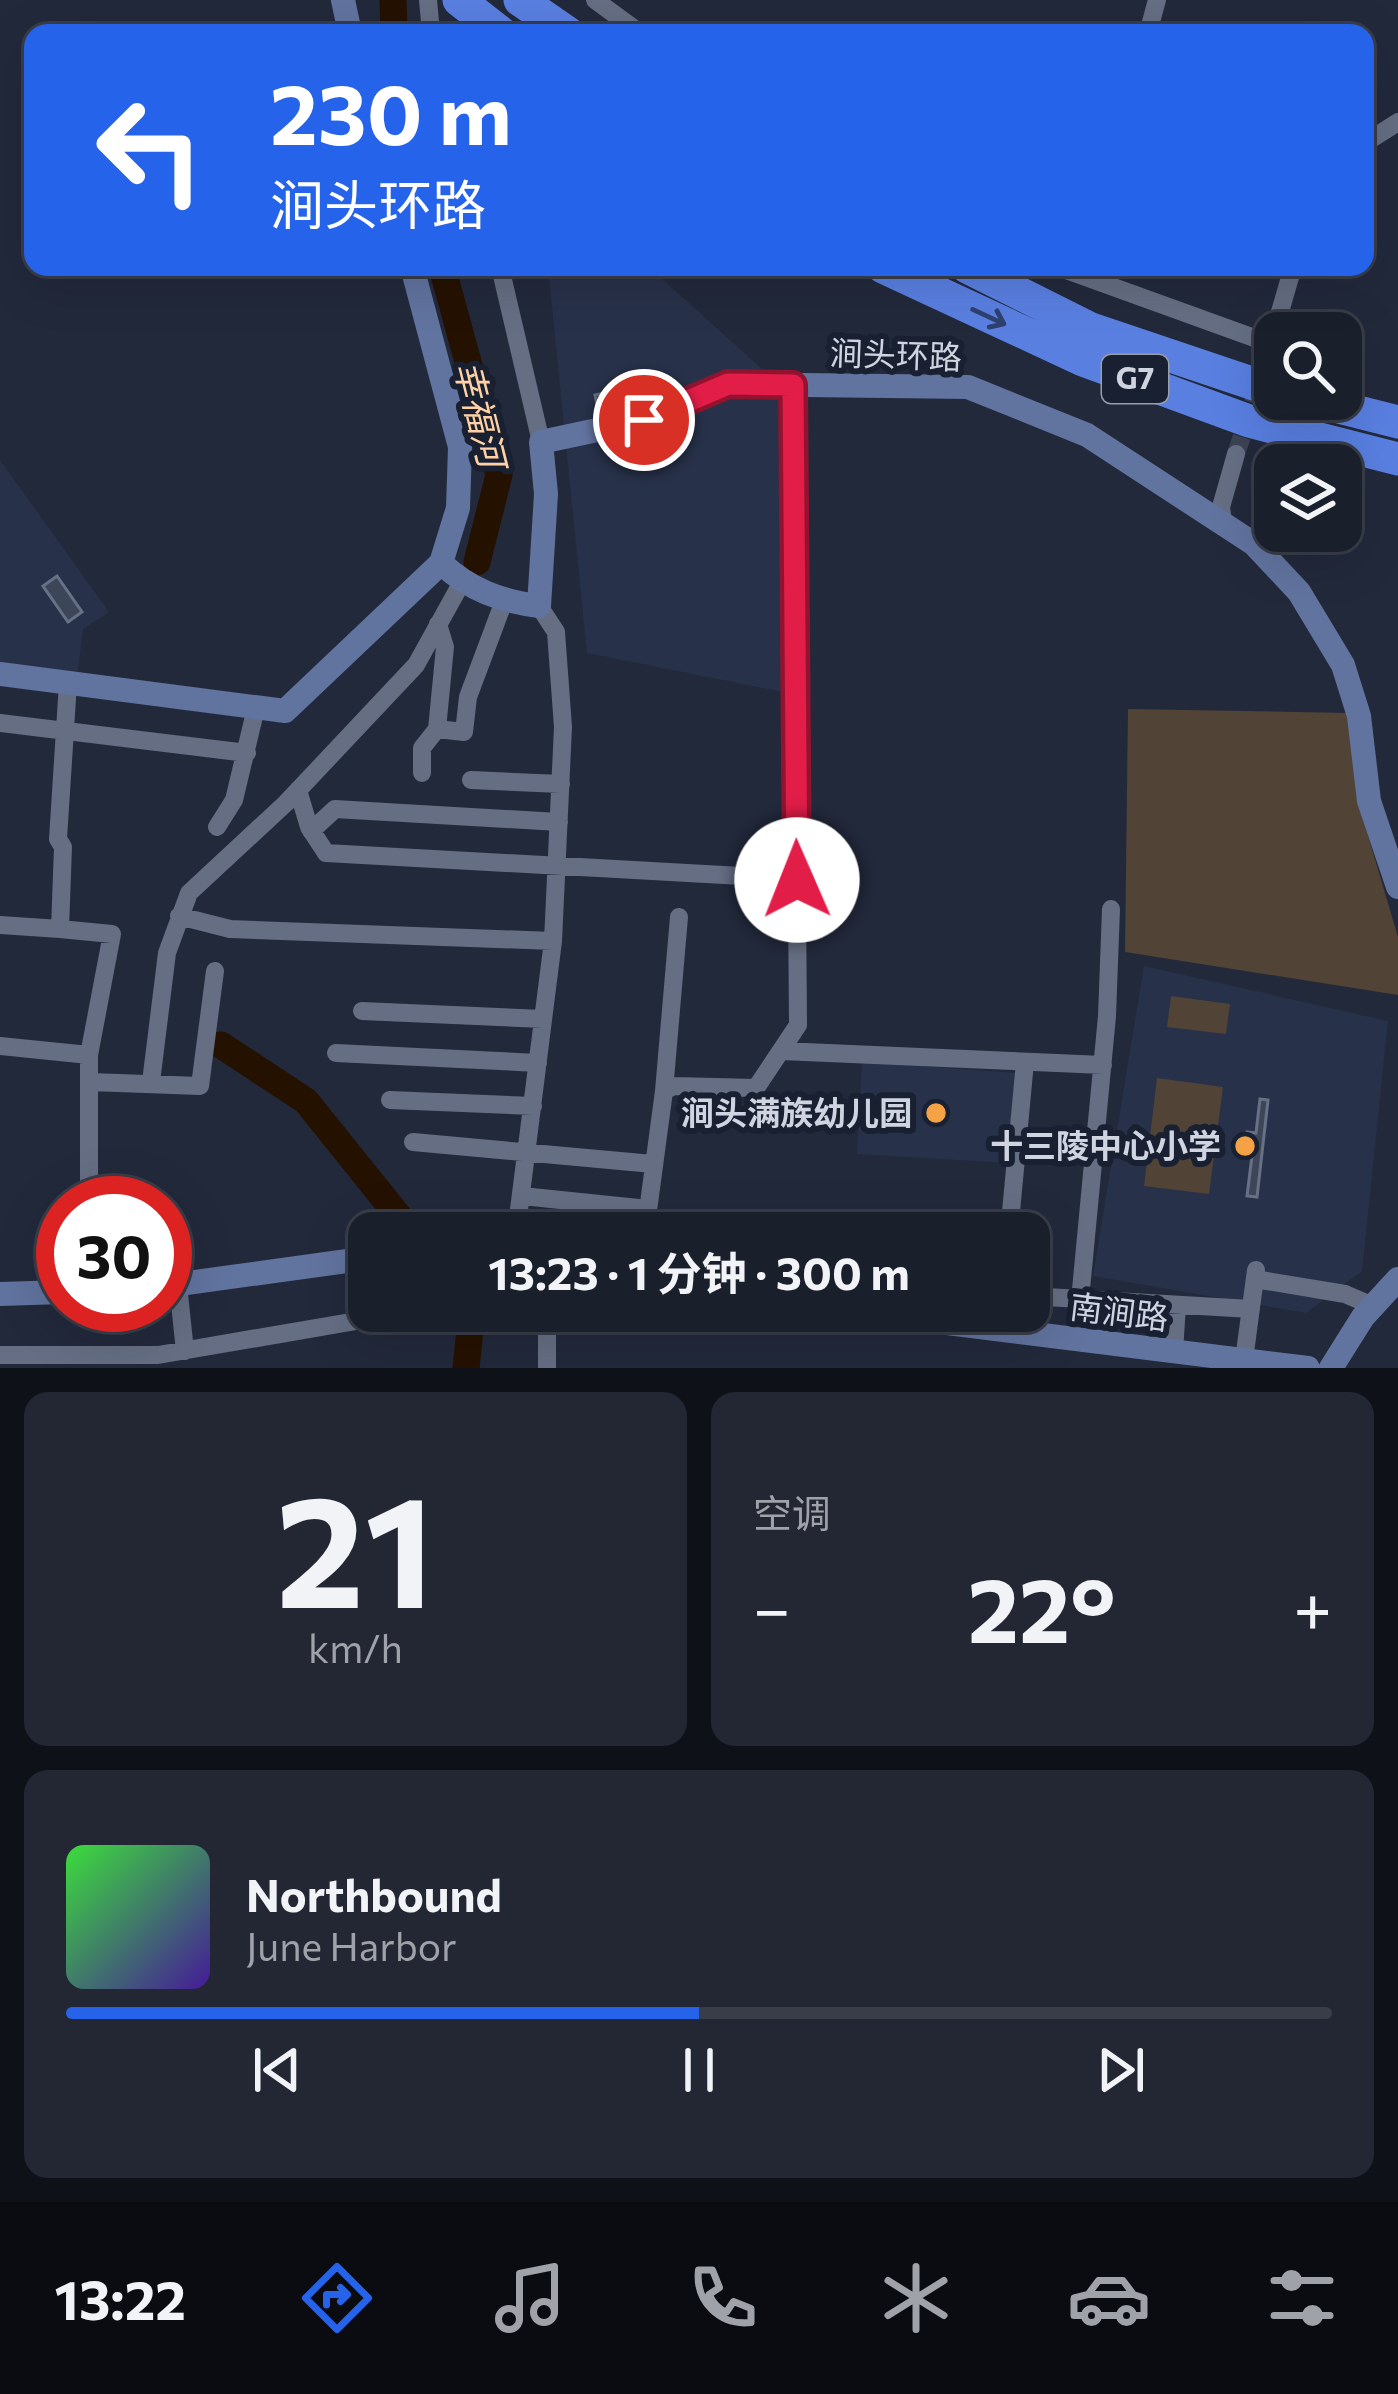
<!DOCTYPE html>
<html lang="zh">
<head>
<meta charset="utf-8">
<style>
  body { margin:0; font-family:Commissioner,"Noto Sans SC",sans-serif; background:#232734; color:#f1f3f6; height:100vh; display:flex; flex-direction:column; font-size:45px; white-space:nowrap }
  * { box-sizing:border-box; margin:0 }
  p { font-size:39px; color:#9fa2a9 }
  .icon { flex:none; width:66px; height:66px; fill:none; stroke:currentColor; stroke-width:2; stroke-linecap:round; stroke-linejoin:round }
  .map { position:relative; height:1368px; overflow:hidden }
  .side { display:flex; flex-direction:column; gap:24px; padding:24px; background:#0e1118; flex:1 }
  .side>* { flex:none }
  .banner { position:absolute; left:24px; top:24px; width:1350px; height:252px; border-radius:24px; box-shadow:0 12px 48px #0002,0 0 0 3px #383d48; background:#2563eb; color:#fff; overflow:hidden }
  .buttons { position:absolute; left:1254px; top:312px; display:grid; gap:24px }
  .buttons a { display:grid; place-items:center; width:108px; height:108px; border-radius:24px; background:#1a1f2c; box-shadow:0 12px 48px #0002,0 0 0 3px #383d48; font-size:60px }
  .speed { position:absolute; left:36px; top:1176px; display:flex; gap:24px; font-size:60px; font-weight:700; text-align:center }
  .speed>* { display:grid; place-content:center; width:156px; height:156px; border-radius:50%; background:#1a1f2c; box-shadow:0 12px 48px #0002,0 0 0 3px #383d48; line-height:1 }
  .speed .limit { border:18px solid #d22; background:#fff; color:#111 }
  .pin { position:absolute; display:grid; place-items:center; width:102px; height:102px; color:#fff; margin:-51px; border:6px solid #fff; border-radius:50%; box-shadow:0 3px 12px #0007 }
  .me { position:absolute; width:132px; margin:-66px; rotate:359deg; stroke-linejoin:round; filter:drop-shadow(0 0 9px #0008) }
  .turn { display:flex; align-items:center; gap:42px; height:252px; padding:0 48px; font-size:54px }
  .turn .icon { width:156px; height:156px; stroke-width:2.5 }
  .turn b { display:block; font-size:84px; line-height:102px }
  .big { font-size:90px; font-weight:700; line-height:1.1 }
  .side .tile { flex:1; display:flex; flex-direction:column; justify-content:center; gap:18px; min-width:0; padding:0 42px; border-radius:24px; background:#232734 }
  .side .dial { align-items:center; gap:0 }
  .dial b { font-size:156px; line-height:1 }
  .song { display:flex; align-items:center; gap:36px }
  .cover { width:144px; height:144px; border-radius:18px; background:linear-gradient(135deg,hsl(120 70% 55%),hsl(260 70% 35%)) }
  .played { height:12px; border-radius:6px; background:linear-gradient(90deg,#2563eb 50%,#383d48 50%) }
  .keys { display:flex; justify-content:space-around; direction:ltr }
  .heat { display:flex; justify-content:space-between; align-items:center; font-size:66px; direction:ltr }
  .side .tiles { flex:1; display:grid; gap:24px; grid-template-columns:1fr 1fr }
  .tile:last-child { grid-column:span 2 }
  .trip { position:absolute; left:348px; top:1212px; width:702px; height:120px; border-radius:24px; background:#1a1f2c; box-shadow:0 12px 48px #0002,0 0 0 3px #383d48; font-weight:700; line-height:120px; text-align:center }
  .tab-bar { display:flex; height:192px; justify-content:space-around; align-items:center; background:#0a0c12; color:#9fa2a9 }
  .tab-bar .icon { width:84px; height:84px }
  .tab-bar .on { color:#2563eb }
  .tab-bar b { font-size:54px; color:#f1f3f6 }
  .map>svg:first-child { display:block }
  .built { fill:#273149 }
  .green { fill:#514336 }
  .lines { fill:none; stroke-linecap:round; stroke-linejoin:round }
  .river { stroke:#251100; stroke-width:27 }
  .building { fill:#3d4659; stroke:#677186; stroke-width:3 }
  .street-tunnel { stroke:#3c4354; stroke-width:18; stroke-dasharray:18 9; stroke-linecap:butt }
  .street { stroke:#656e83; stroke-width:18 }
  .secondary { stroke:#61739f; stroke-width:24 }
  .highway { stroke:#597fe1; stroke-width:33 }
  .oneway { stroke:#2f416f }
  .route-casing { stroke:#92132f; stroke-width:30 }
  .route { stroke:#e11d48; stroke-width:21 }
  .poi-dot { fill:#f5a246; stroke:#182031; stroke-width:4.5 }
  .labels { text-anchor:middle; stroke-width:12; stroke-linejoin:round; paint-order:stroke }
  .shield { fill:#182031; stroke:#989eac; stroke-width:3 }
  .shield-label { font-size:30px; font-weight:bold; fill:#cfd4e0 }
  .street-label { font-size:33px; fill:#cfd4e0; stroke:#182031 }
  .poi-label { font-size:33px; font-weight:bold; fill:#cfd4e0; stroke:#182031; text-anchor:end }
  .water-label { font-size:36px; font-style:italic; fill:#ffd1a4; stroke:#182031 }
</style>
</head>
<body>
<div class="map">
<svg width="1398" height="1368" viewBox="0 0 1398 1368">
  <rect width="100%" height="100%" fill="#22293b"/>
  <!-- built -->
  <path class="built" d="M 548,267 L 649,267 L 793,397 L 803,696 L 587,653 Z
    M 0,460 L 109,612 L 83,629 L 77,678 L 0,667 Z
    M 1144,966 L 1388,1021 L 1362,1271 L 1306,1313 L 1093,1276 Z
    M 862,1062 L 1016,1073 L 1008,1163 L 857,1154 Z"/>
  <!-- green -->
  <path class="green" d="M 1128,709 L 1349,713 L 1358,802 L 1398,937 L 1398,995 L 1125,952 Z
    M 1171,996 L 1230,1004 L 1226,1034 L 1167,1027 Z
    M 1157,1078 L 1223,1087 L 1209,1194 L 1144,1186 Z"/>
  <g class="lines">
    <!-- river -->
    <path class="river" d="M 393,0 L 394,33
      M 442,267 L 499,475 L 477,562
      M 221,1045 L 306,1101 L 412,1233
      M 466,1368 L 472,1311"/>
  </g>
  <!-- building -->
  <path class="building" d="M 638,386 L 644,412 L 600,421 L 595,395 Z
    M 57,576 L 82,612 L 68,622 L 43,586 Z
    M 1260,1099 L 1268,1100 L 1257,1197 L 1247,1196 L 1252,1156 L 1244,1155 L 1247,1132 L 1256,1133 Z"/>
  <g class="lines">
    <!-- street-tunnel -->
    <path class="street-tunnel" d="M 1236,454 L 1261,379"/>
    <!-- street -->
    <path class="street" d="M 428,0 L 431,33
      M 595,0 L 640,33
      M 1148,33 L 1157,0
      M 1365,143 L 1398,122
      M 500,267 L 541,442
      M 1058,267 L 1271,344
      M 1262,374 L 1293,267
      M 1223,522 L 1221,507 L 1236,454
      M 438,624 L 445,647 L 437,729 L 464,732 L 468,697 L 504,601
      M 68,683 L 58,839 L 63,847 L 60,929 L 112,934 L 89,1055 L 89,1203
      M 0,723 L 247,753
      M 422,773 L 422,748 L 437,729
      M 471,780 L 561,784
      M 298,790 L 309,827 L 326,853 L 797,879
      M 217,827 L 234,800 L 256,708
      M 311,831 L 335,809 L 559,822
      M 179,916 L 230,929 L 553,941
      M 0,925 L 60,929
      M 362,1011 L 543,1019
      M 0,1046 L 89,1055
      M 782,1051 L 1103,1065
      M 336,1053 L 538,1063
      M 91,1082 L 200,1086 L 215,971
      M 151,1082 L 167,953 L 189,893 L 286,803 L 416,665 L 462,582
      M 664,1091 L 679,917
      M 390,1100 L 533,1106
      M 413,1142 L 653,1164
      M 522,1196 L 648,1209
      M 516,1233 L 553,941 L 563,727 L 556,632 L 539,606
      M 645,1233 L 664,1091 L 674,1086 L 756,1088 L 798,1025 L 793,385
      M 1009,1233 L 1025,1062
      M 1255,1279 L 1345,1294 L 1373,1306
      M 178,1285 L 185,1351
      M 1029,1296 L 1251,1309
      M 1080,1300 L 1107,1016 L 1111,909
      M 1174,1352 L 1177,1305
      M 0,1355 L 158,1355 L 362,1320 L 369,1264
      M 1244,1360 L 1256,1270
      M 547,1368 L 547,1311"/>
    <!-- secondary -->
    <path class="secondary" d="M 343,0 L 350,33
      M 441,563 C 470,590 500,601 539,606 L 546,494 L 541,442 L 644,420 L 727,384 L 968,387 L 1087,435 L 1254,544 L 1299,592 L 1343,665 L 1359,716 L 1369,801 L 1398,887
      M 0,674 L 285,711 L 441,563 L 458,508 L 460,447 L 412,267
      M 165,1286 L 369,1258
      M 0,1294 L 63,1292
      M 851,1311 L 1308,1368
      M 1331,1368 L 1363,1317 L 1398,1279"/>
    <!-- highway -->
    <path class="highway" d="M 459,0 L 501,33
      M 520,0 L 568,33
      M 883,267 L 1083,360 L 1249,421 L 1398,459
      M 967,267 L 1091,329 L 1275,391
      M 1307,399 L 1398,422"/>
  </g>
  <!-- one-way arrows -->
  <defs><path id="oneway-shaft" d="M-6 0H5M1.5-3L5.5 0L1.5 3" fill="none" stroke-width="1.6" stroke-linecap="round" stroke-linejoin="round" transform="scale(3)"/></defs>
  <use class="oneway" href="#oneway-shaft" transform="translate(989 317) rotate(25)"/>
  <g class="lines">
    <defs>
      <path id="route" d="M 644,420 L 728,384 L 793,385 L 797,880"/>
    </defs>
    <!-- route casing -->
    <use href="#route" class="route-casing"/>
    <!-- route -->
    <use href="#route" class="route"/>
  </g>
  <!-- markers -->
  <g class="poi-dot">
    <circle cx="936" cy="1113" r="12"/>
    <circle cx="1245" cy="1146" r="12"/>
  </g>
  <g class="labels">
    <!-- shield labels -->
    <rect class="shield" x="1102" y="355" width="66" height="48" rx="9"/>
    <g class="shield-label">
      <text x="1135" y="389">G7</text>
    </g>
    <!-- street labels -->
    <g class="street-label">
      <text transform="translate(896 355) rotate(2)" y="12">涧头环路</text>
      <text transform="translate(1119 1312) rotate(7)" y="12">南涧路</text>
    </g>
    <!-- poi labels -->
    <g class="poi-label">
      <text x="912" y="1125">涧头满族幼儿园</text>
      <text x="1221" y="1158">十三陵中心小学</text>
    </g>
    <!-- water labels -->
    <g class="water-label">
      <text transform="translate(480 414) rotate(76)" y="13">幸福河</text>
    </g>
  </g>
</svg>
<div class="buttons">
<a><svg class="icon" aria-label="search" viewBox="0 0 24 24"><circle cx="10" cy="10" r="6"/><path d="M15 15l6 6"/></svg></a>
<a><svg class="icon" aria-label="layers" viewBox="0 0 24 24"><path d="M12 4l9 5-9 5-9-5zM3 14l9 5 9-5"/></svg></a>
</div>
<div class="speed"><div class="limit">30</div></div>
<div class="pin" style="left:644px;top:420px;background:#d93025"><svg class="icon" aria-label="arrive" viewBox="0 0 24 24"><path d="M6 21V4h12l-3 4 3 4H6"/></svg></div>
<svg class="me" style="left:797px;top:880px" viewBox="-20 -20 40 40"><circle r="19" fill="#fff"/><path d="M0-13L10 11 0 6-10 11z" fill="#e11d48"/></svg>
<div class="trip">13:23 · 1 分钟 · 300 m</div>
<div class="banner">
<div class="turn"><svg class="icon" aria-label="left" viewBox="0 0 24 24"><path d="M17 20v-9H6M10 6l-5 5 5 5"/></svg><div><b>230 m</b>涧头环路</div></div>
</div>
</div>
<section class="side">
<div class="tiles">
<div class="tile dial"><b>21</b><p>km/h</p></div>
<div class="tile"><p>空调</p>
<div class="heat"><a>−</a><b class="big">22°</b><a>+</a></div>
</div>
<div class="tile">
<div class="song"><i class="cover"></i><div><b>Northbound</b><p>June Harbor</p></div></div>
<div class="played"></div>
<div class="keys"><svg class="icon" aria-label="previous" viewBox="0 0 24 24"><path d="M18 5L8 12l10 7zM5 5v14"/></svg><svg class="icon" aria-label="pause" viewBox="0 0 24 24"><path d="M8 5v14M16 5v14"/></svg><svg class="icon" aria-label="next" viewBox="0 0 24 24"><path d="M6 5l10 7-10 7zM19 5v14"/></svg></div>
</div>
</div>
</section>
<nav class="tab-bar">
<b>13:22</b>
<svg class="icon on" aria-label="directions" viewBox="0 0 24 24"><path d="M12 3l9 9-9 9-9-9zM9 14v-3h6M13 9l2 2-2 2"/></svg>
<svg class="icon" aria-label="music" viewBox="0 0 24 24"><path d="M9 18V5l10-2v13"/><circle cx="6" cy="18" r="3"/><circle cx="16" cy="16" r="3"/></svg>
<svg class="icon" aria-label="phone" viewBox="0 0 24 24"><path d="M5 4h4l2 5-3 2q2 4 5 5l2-3 5 2v4C11 20 4 13 5 4z"/></svg>
<svg class="icon" aria-label="climate" viewBox="0 0 24 24"><path d="M12 3v18M4 7l16 10M4 17L20 7"/></svg>
<svg class="icon" aria-label="car" viewBox="0 0 24 24"><path d="M5 17H2v-5l4-1 3-4h7l3 4 3 1v5h-3M9 17h6M6 11h13"/><circle cx="7" cy="17" r="2"/><circle cx="17" cy="17" r="2"/></svg>
<svg class="icon" aria-label="filters" viewBox="0 0 24 24"><path d="M4 7h16M4 17h16"/><circle cx="9" cy="7" r="2"/><circle cx="15" cy="17" r="2"/></svg>
</nav>
</body>
</html>
